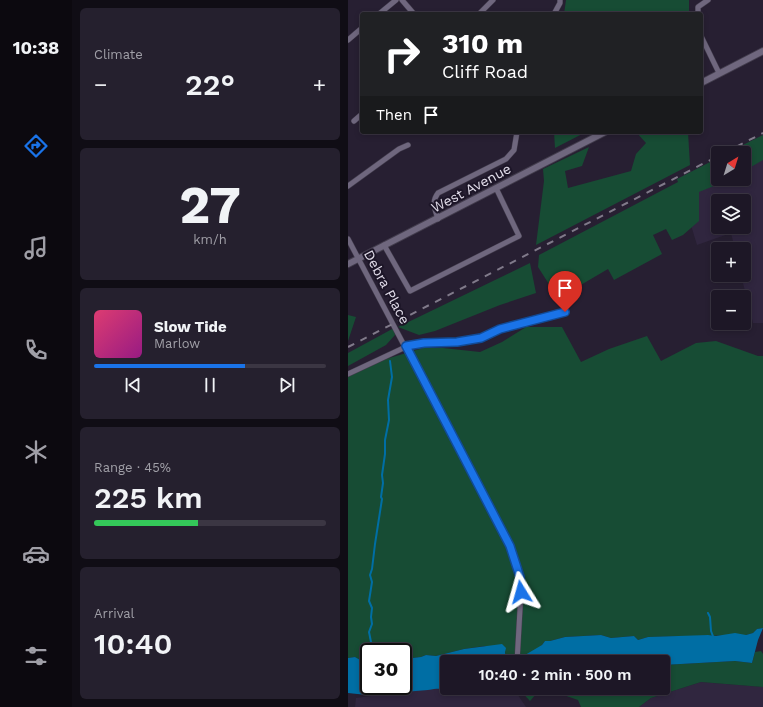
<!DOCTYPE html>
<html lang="en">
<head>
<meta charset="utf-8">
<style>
  body { margin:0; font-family:"Work Sans",sans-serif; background:#25202e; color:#f1f3f6; height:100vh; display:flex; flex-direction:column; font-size:15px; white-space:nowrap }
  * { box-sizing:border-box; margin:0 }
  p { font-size:13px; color:#a09fa7 }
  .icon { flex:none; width:22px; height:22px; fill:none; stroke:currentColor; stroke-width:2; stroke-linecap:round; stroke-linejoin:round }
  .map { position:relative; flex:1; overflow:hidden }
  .details { display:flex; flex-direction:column; gap:8px; padding:8px; background:#100d15; width:276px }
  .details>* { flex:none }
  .top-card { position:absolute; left:12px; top:12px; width:343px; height:122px; border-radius:4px; box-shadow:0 2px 6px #0003,0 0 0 1px #3b3643; background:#202124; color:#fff; overflow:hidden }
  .needle { width:26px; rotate:38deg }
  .tools { position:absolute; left:363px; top:146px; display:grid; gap:8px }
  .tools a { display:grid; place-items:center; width:40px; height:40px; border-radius:4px; background:#1d1726; box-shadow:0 2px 6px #0003,0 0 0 1px #3b3643; font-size:20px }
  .speed { position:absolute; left:12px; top:643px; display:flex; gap:8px; font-size:20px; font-weight:700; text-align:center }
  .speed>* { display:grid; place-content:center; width:52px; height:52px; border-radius:50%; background:#1d1726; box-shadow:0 2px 6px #0003,0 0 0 1px #3b3643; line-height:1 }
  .speed .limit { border:2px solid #111; border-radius:6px; background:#fff; color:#111 }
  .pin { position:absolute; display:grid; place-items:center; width:34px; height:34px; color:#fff; margin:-41px -17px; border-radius:50% 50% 50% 0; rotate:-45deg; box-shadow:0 0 4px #0007 }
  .pin .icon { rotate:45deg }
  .me { position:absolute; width:44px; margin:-22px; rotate:352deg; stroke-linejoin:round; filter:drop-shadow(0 0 3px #0008) }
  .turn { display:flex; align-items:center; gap:14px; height:84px; padding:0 16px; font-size:18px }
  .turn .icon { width:52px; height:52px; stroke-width:2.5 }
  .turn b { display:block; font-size:28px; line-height:34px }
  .then { display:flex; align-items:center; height:38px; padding:0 16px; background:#0003; gap:8px; font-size:15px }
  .big { font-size:30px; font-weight:600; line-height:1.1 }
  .details .widget { flex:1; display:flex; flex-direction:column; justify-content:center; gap:6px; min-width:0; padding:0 14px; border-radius:6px; background:#25202e }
  .details .dial { align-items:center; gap:0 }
  .dial b { font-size:52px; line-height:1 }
  .song { display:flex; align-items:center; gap:12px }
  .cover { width:48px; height:48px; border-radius:6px; background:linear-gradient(135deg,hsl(340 70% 55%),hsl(310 70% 35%)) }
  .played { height:4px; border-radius:2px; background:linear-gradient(90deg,#1a73e8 65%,#3b3643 65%) }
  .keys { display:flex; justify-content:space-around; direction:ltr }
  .heat { display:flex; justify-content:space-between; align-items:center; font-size:22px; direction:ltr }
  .charge { height:6px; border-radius:3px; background:linear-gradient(90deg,#34c759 45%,#3b3643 0) }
  .trip { position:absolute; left:92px; top:655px; width:230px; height:40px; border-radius:4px; background:#1d1726; box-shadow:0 2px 6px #0003,0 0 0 1px #3b3643; font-weight:600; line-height:40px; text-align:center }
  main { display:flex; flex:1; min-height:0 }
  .tab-bar { display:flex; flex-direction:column; width:72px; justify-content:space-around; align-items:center; background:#0c090f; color:#a09fa7 }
  .tab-bar .icon { width:28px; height:28px }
  .tab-bar .on { color:#1a73e8 }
  .tab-bar b { font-size:18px; color:#f1f3f6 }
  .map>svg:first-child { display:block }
  .built { fill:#30263f; fill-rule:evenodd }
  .green { fill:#174c34 }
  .water { fill:#006ea4 }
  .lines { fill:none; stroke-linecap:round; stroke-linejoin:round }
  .stream { stroke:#006ea4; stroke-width:2 }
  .minor-casing { stroke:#423c4c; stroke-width:6 }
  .tertiary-casing { stroke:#423c4c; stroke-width:8 }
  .minor { stroke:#6f677e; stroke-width:5 }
  .tertiary { stroke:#6f677e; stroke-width:6 }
  .rail { stroke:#807a8a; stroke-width:2; stroke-dasharray:7 7; stroke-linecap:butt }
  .route-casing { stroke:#114b97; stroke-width:10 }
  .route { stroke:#1a73e8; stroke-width:7 }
  .labels { text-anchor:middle; stroke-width:4; stroke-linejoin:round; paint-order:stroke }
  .street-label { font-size:14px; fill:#e2ddea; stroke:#1d1628 }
</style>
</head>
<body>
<main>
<nav class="tab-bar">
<b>10:38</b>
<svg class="icon on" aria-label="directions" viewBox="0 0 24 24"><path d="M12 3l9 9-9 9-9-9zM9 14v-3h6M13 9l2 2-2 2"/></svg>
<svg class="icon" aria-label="music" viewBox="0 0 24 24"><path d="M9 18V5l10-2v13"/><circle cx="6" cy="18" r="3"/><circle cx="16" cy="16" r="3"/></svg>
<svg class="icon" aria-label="phone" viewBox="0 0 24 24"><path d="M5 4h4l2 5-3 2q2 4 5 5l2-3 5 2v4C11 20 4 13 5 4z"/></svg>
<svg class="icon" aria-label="climate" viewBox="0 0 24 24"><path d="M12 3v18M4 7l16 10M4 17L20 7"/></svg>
<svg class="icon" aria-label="car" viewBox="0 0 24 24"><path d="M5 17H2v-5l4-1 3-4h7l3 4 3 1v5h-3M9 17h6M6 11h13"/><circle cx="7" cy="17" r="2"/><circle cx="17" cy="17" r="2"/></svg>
<svg class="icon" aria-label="filters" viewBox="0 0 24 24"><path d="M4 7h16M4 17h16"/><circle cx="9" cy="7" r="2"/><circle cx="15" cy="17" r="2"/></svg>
</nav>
<section class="details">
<div class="widget"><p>Climate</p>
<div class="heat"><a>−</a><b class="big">22°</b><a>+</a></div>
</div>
<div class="widget dial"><b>27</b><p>km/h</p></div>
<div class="widget">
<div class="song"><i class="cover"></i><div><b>Slow Tide</b><p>Marlow</p></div></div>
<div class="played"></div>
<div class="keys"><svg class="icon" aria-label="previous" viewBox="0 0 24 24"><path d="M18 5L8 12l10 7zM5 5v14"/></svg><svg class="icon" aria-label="pause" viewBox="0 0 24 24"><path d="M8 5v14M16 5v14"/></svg><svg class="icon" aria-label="next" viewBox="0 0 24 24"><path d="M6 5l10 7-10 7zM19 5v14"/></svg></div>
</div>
<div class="widget"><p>Range · 45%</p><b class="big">225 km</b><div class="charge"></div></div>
<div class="widget"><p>Arrival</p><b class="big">10:40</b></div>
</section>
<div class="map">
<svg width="415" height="707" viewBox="0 0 415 707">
  <rect width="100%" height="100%" fill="#271f32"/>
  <!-- built -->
  <path class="built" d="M 415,135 L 415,323 L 405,323 L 393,275 L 396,275 L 396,249 L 387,249 L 383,233 L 349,245 L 329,179 L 370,158 L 370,179 L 396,179 L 396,153 L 379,153 ZM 370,201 L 396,201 L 396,227 L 370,227 Z
    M 353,682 L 415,687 L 415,707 L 291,707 L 303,698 Z
    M 99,686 L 99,688 L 165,688 L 178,707 L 7,707 L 8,698 Z"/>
  <!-- green -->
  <path class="green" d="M 218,0 L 341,0 L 341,14 L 216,14 Z
    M 206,132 L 238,132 L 207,148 Z
    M 288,132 L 340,132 L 342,165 L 188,245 L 196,181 L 195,169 L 241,147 L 234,166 L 217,171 L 220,188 L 283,171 L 288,154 L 298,143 Z
    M 415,135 L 415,160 L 396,171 L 396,153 L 379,153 Z
    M 370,158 L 370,179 L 383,179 L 351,192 L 351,221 L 335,235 L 324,240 L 318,229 L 305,235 L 314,254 L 266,280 L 260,269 L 231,286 L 230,296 L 213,303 L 190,267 L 191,255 L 330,182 L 329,179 Z
    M 182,263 L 188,293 L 152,305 L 87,331 L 71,335 L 50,327 Z
    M 0,315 L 8,317 L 0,341 Z
    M 178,327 L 214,327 L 233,362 L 261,349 L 299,336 L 313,361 L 348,343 L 368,341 L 410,356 L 415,356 L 415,628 L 409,629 L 405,633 L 398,635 L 300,637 L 290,640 L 286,636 L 263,638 L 253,635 L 217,637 L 202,641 L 197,641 L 194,645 L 178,660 L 180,662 L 158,662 L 157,651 L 137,646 L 116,649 L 88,656 L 78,655 L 73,657 L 55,659 L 55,652 L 21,652 L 21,658 L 14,661 L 7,657 L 0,658 L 0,375 L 38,359 L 75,348 L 95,348 L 132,352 L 154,342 Z
    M 46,328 L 47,335 L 38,345 L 0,366 L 0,353 Z
    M 413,651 L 415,654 L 415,687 L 353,682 L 303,698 L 291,707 L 233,707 L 230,700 L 204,691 L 189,693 L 182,701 L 170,688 L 315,688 L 315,665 L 387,661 L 404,663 L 407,652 Z"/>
  <!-- water -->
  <path class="water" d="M 415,628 L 410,640 L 404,663 L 387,661 L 315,665 L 315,662 L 180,662 L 178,660 L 177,655 L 194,645 L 197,641 L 202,641 L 217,637 L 253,635 L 263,638 L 286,636 L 290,640 L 300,637 L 360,635 L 368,636 L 387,633 L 398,635 L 405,633 L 409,629 Z
    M 154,644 L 158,648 L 157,652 L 158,662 L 99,662 L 99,688 L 101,688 C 93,689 89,688 80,690 L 19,695 L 0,693 L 0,658 L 7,657 L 14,661 L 21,658 L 21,686 L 55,686 L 55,659 L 73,657 L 78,655 L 88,656 L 116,649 Z"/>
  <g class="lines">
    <!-- stream -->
    <path class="stream" d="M 360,613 L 362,617 L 363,631 L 366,639
      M 25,652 L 21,632 L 24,624 L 23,617 L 24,608 L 21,601 L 24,582 L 22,575 L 24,569 L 27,544 L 34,499 L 33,497 L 35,483 L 34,475 L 37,454 L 37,440 L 41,420 L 40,400 L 44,377 L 42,361"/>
    <defs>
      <path id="minor" d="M 54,0 L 66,14
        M 31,14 L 48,0
        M 131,14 L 145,0
        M 206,14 L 212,3 L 212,0
        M 350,14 L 350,7 L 360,0
        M 353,36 L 371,73
        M 0,40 L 14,28
        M 6,121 L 14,114
        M 0,186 L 51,149 L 60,145
        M 90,219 C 87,209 83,202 90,193 L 158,159 L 166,150 L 169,132
        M 0,239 L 162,546 L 172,577 L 173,592 L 169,662
        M 36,245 L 62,291 L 171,236 L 148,188
        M 0,374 L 64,344 L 76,343 L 109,342 L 133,338 L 152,329 L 217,312"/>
      <path id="tertiary" d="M 353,83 L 415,51
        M 0,264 L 257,132"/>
    </defs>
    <!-- minor casing -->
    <use href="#minor" class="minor-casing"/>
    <!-- tertiary casing -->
    <use href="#tertiary" class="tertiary-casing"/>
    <!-- minor -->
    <use href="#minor" class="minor"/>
    <!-- tertiary -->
    <use href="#tertiary" class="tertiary"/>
    <!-- rail -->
    <path class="rail" d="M 376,153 L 415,133
      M 0,347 L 370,156"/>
  </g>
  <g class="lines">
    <defs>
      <path id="route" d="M 173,592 L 172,577 L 162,546 L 58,346 L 76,343 L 109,342 L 133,338 L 152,329 L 217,312"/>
    </defs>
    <!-- route casing -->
    <use href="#route" class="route-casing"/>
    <!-- route -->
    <use href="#route" class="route"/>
  </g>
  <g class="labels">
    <!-- street labels -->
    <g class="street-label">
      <text transform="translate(123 188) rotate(-28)" y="5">West Avenue</text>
      <text transform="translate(39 287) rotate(62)" y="5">Debra Place</text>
    </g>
  </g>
</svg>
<div class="tools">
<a><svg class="needle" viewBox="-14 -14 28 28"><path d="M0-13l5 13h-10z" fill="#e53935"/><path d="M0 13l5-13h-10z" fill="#a09fa7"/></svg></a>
<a><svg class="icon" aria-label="layers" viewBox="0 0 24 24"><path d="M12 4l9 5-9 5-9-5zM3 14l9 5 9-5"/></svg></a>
<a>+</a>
<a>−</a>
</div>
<div class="speed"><div class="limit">30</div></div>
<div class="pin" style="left:217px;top:312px;background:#d93025"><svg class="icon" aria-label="arrive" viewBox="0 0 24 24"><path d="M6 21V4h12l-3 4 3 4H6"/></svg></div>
<svg class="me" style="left:173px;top:592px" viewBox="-20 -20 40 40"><path d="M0-17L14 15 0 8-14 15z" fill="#1a73e8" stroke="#fff" stroke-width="4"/></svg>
<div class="trip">10:40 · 2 min · 500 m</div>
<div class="top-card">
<div class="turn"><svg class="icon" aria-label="right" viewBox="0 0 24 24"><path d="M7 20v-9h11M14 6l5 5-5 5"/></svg><div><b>310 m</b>Cliff Road</div></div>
<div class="then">Then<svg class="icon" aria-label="arrive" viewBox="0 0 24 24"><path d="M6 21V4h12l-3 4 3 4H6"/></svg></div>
</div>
</div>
</main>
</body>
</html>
